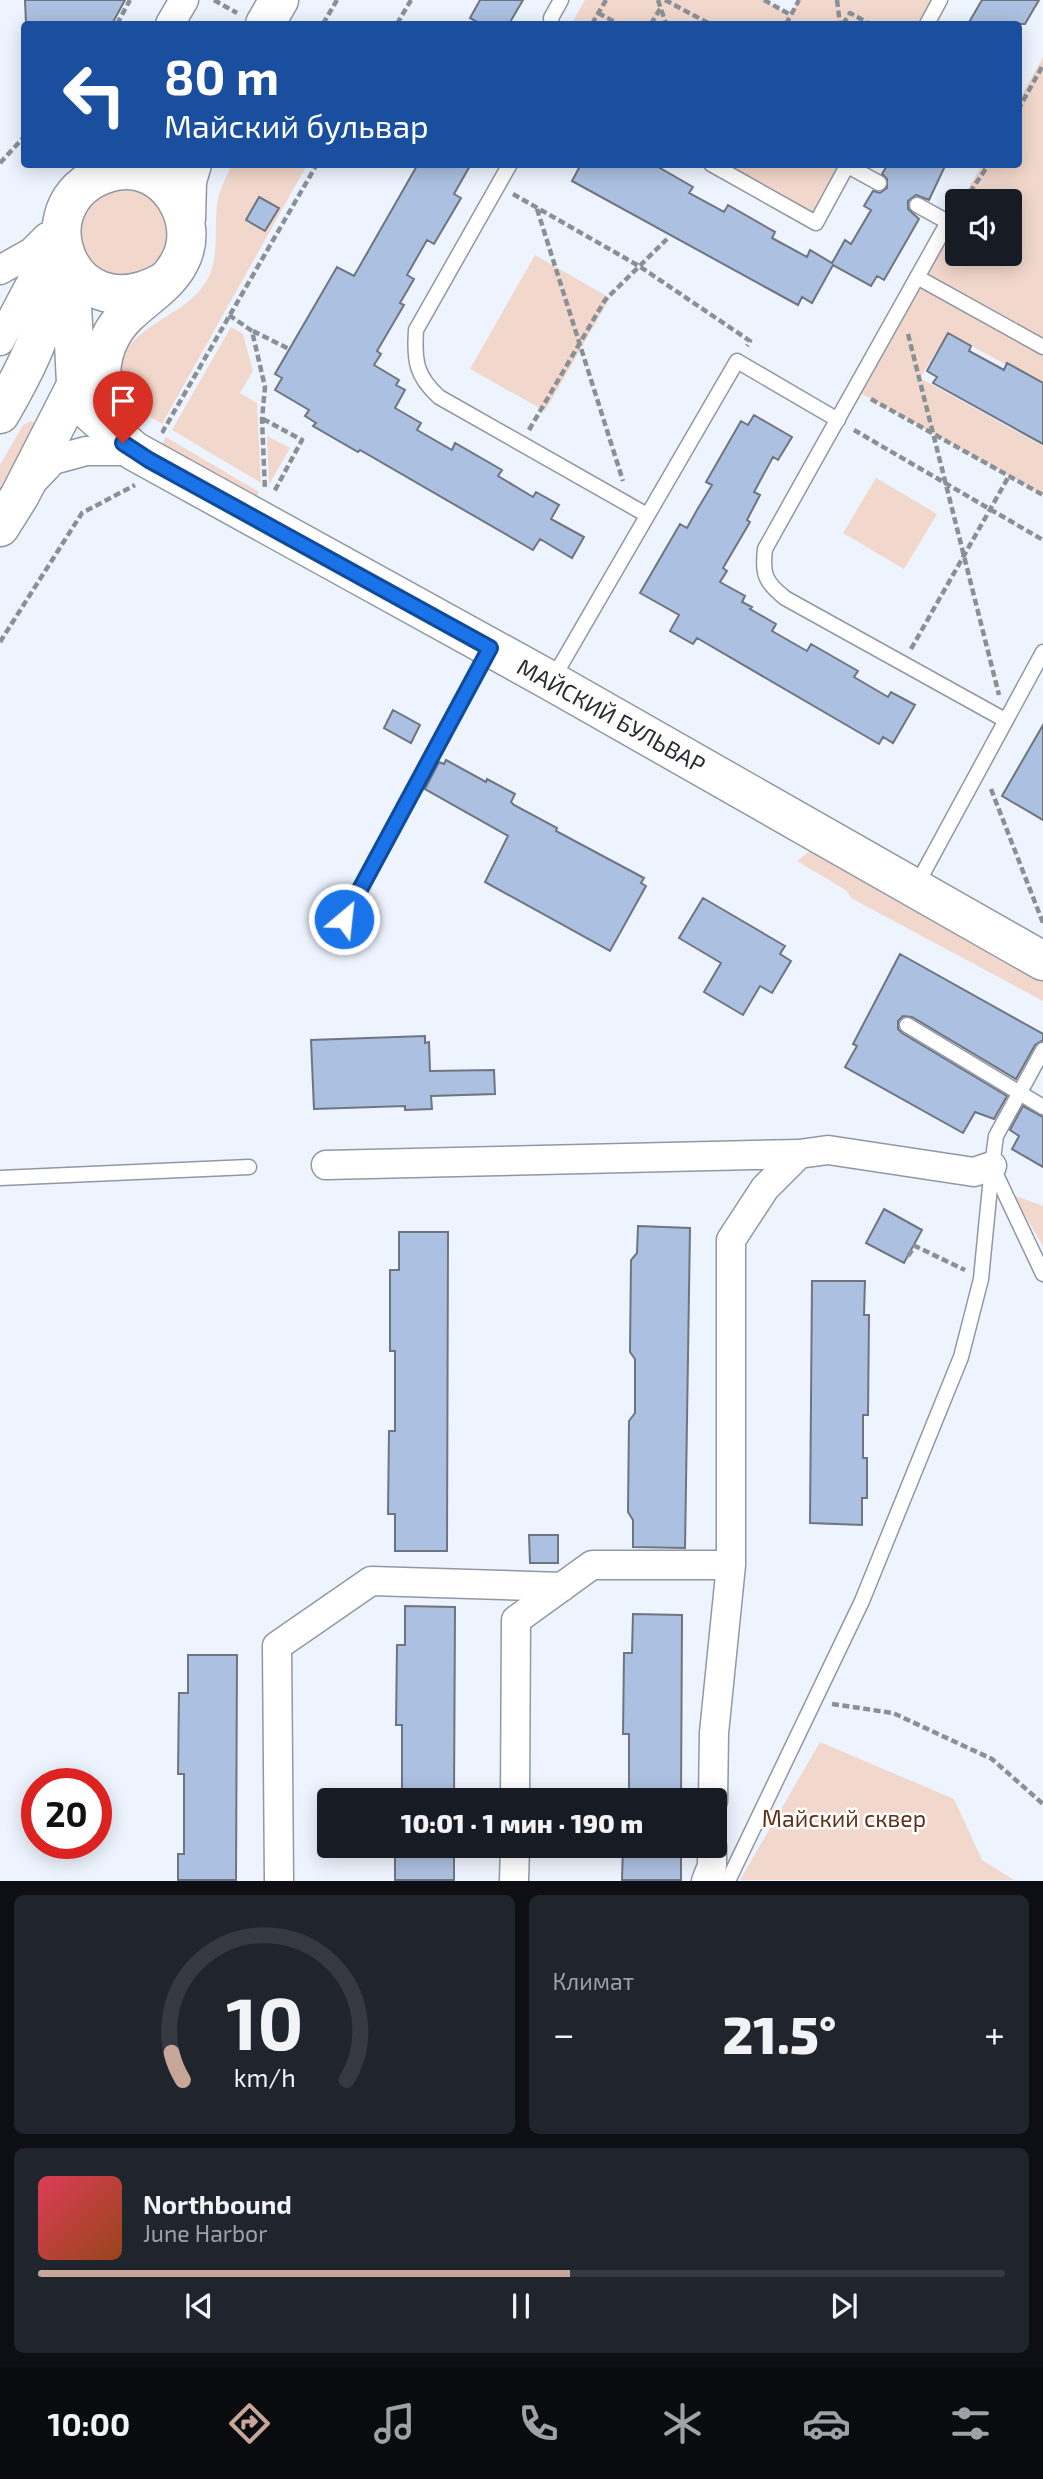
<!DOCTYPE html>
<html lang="ru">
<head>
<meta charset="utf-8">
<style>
  body { margin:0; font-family:"Exo 2",sans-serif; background:#20242c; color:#f1f3f6; height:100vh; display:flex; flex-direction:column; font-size:26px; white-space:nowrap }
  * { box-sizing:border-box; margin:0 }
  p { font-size:23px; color:#9ea1a6 }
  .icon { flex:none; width:38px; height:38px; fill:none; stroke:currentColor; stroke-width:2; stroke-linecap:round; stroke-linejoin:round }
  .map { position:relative; height:1881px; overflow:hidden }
  .drawer { display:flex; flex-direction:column; gap:14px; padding:14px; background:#0d0f14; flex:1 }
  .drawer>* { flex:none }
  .guide { position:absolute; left:21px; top:21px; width:1001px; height:147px; border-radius:7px; box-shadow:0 4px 18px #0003; background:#1a4fa0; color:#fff; overflow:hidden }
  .tools { position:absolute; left:945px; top:189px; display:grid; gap:14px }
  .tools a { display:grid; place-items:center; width:77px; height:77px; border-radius:7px; background:#171b24; box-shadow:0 4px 18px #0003; font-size:35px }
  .speed { position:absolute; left:21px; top:1768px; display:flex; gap:14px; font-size:35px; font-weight:700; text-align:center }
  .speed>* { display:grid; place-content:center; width:91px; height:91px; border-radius:50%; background:#171b24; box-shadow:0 4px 18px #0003; line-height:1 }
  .speed .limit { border:10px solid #d22; background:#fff; color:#111 }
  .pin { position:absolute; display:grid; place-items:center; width:60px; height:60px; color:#fff; margin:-72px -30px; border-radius:50% 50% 50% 0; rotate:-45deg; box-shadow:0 0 7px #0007 }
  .pin .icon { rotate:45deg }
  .me { position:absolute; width:77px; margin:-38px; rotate:28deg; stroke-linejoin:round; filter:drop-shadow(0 0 5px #0008) }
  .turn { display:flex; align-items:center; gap:24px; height:147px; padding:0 28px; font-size:32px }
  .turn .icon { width:91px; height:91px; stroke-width:2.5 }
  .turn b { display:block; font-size:49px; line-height:60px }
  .big { font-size:52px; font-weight:800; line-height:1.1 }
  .drawer .card { flex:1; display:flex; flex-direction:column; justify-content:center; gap:10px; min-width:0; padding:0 24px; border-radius:10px; background:#20242c }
  .drawer .dial { align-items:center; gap:0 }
  .dial svg { height:182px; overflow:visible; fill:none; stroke:#363941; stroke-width:7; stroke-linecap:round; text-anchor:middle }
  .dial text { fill:#f1f3f6; stroke:none }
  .song { display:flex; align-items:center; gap:21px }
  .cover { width:84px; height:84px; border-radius:10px; background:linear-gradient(135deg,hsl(350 70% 55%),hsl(20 70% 35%)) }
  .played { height:7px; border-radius:4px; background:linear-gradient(90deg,#c5a698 55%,#363941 55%) }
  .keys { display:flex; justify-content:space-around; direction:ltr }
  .heat { display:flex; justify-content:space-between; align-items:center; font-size:38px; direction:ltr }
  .drawer .tiles { flex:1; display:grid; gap:14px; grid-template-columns:1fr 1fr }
  .card:last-child { grid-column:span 2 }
  .trip { position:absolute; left:317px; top:1788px; width:410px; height:70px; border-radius:7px; background:#171b24; box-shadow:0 4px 18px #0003; font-weight:800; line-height:70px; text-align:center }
  .menu { display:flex; height:112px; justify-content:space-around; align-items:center; background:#090b0e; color:#9ea1a6 }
  .menu .icon { width:49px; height:49px }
  .menu .selected { color:#c5a698 }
  .menu b { font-size:32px; color:#f1f3f6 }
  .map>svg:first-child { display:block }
  .green { fill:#f2d8cc }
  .building { fill:#acc0e1; stroke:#6e7580; stroke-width:2 }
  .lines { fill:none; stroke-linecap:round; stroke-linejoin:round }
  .service-casing { stroke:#9198a3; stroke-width:17 }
  .minor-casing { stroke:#9198a3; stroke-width:31 }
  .secondary-casing { stroke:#9198a3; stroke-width:41 }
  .path { stroke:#8b9097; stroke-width:4.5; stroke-dasharray:7 3.5; stroke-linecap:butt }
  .service { stroke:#fff; stroke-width:14 }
  .minor { stroke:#fff; stroke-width:28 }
  .secondary { stroke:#fff; stroke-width:38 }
  .route-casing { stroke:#114b97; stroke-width:18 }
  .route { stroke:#1a73e8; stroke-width:12 }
  .labels { text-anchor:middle; stroke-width:5; stroke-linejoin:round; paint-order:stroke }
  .street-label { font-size:23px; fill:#292c30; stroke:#fff }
  .park-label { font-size:23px; fill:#612f17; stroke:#fff }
</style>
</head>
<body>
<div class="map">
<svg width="1043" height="1881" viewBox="0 0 1043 1881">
  <rect width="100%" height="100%" fill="#eef4fe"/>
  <!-- green -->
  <path class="green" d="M 585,0 L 764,0 L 790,15 L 799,0 L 940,0 L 926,24 L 571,24 Z
    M 1043,57 L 1043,385 L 948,333 L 920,378 L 1043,446 L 1043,495 L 855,390 L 957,207 L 957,254 L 1010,254 L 1010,201 L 961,201 L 982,165 L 1018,164 L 1019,100 Z
    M 232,165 L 307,165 L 162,424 L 114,394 C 116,384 116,371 120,362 C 137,319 192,316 210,274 C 219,250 214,228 217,205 C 219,190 226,177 232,165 Z
    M 711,165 L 848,165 L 816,223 Z
    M 121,185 L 152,194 L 169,222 L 165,254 L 154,268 L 122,279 L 94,269 L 77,243 L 80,210 Z
    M 535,255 L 610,298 L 545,411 L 470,369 Z
    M 231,327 L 243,334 L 253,371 L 240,393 L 257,403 L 261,483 L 172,430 Z
    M 30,421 L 36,423 L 0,488 L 0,465 L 23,425 Z
    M 267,436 L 290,448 L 269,485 Z
    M 166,437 L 259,492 L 253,502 L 160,447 Z
    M 876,478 L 937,514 L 904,569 L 843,533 Z
    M 811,850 L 1043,977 L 1043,1001 L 851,898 L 847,891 L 797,861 Z
    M 1013,1195 L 1043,1206 L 1043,1246 Z
    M 820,1742 L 954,1799 L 982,1860 L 1014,1880 L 740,1880 Z"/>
  <!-- building -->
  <path class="building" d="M 25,0 L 125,0 L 112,24 L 26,24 Z
    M 480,0 L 523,0 L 509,24 L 481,24 L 470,18 Z
    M 982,0 L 1039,0 L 1025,24 L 968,24 Z
    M 418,164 L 471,164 L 454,194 L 461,198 L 434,244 L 427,240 L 407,275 L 414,279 L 400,303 L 404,305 L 377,351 L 381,354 L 374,365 L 399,380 L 396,385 L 405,390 L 395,408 L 421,423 L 417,430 L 452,450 L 455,443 L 502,470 L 498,476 L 533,497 L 536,492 L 559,505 L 551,519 L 584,537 L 572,558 L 540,539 L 533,550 L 360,450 L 358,452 L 313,426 L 316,423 L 305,416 L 309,410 L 275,390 L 282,378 L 275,374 L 337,267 L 354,276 Z
    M 581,164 L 653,164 L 693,187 L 689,193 L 724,212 L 728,205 L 775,232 L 772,238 L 807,257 L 810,250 L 832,263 L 845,240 L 851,244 L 871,210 L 864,206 L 873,191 L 880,193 L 887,188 L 887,179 L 882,174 L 888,164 L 946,164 L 929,200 L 916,195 L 908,201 L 908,209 L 919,219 L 884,280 L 877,276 L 871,286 L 833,265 L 812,303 L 802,297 L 798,305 L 572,181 Z
    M 259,197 L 279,208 L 265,231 L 246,220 Z
    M 948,333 L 971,346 L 969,351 L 1004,370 L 1007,363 L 1043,383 L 1043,444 L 933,383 L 937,377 L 927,371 Z
    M 754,415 L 792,437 L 778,460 L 773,457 L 754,492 L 760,495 L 747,520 L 750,522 L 723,568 L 727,571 L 720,582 L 745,596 L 742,602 L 752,607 L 750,609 L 776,624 L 772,631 L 807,651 L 811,644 L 858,671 L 854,677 L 888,697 L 891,692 L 915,705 L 893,743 L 883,737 L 879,744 L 697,638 L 693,644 L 670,631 L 679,615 L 640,593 L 680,524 L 687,528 L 697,510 L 712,485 L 706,482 L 741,421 L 748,425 Z
    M 393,710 L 420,725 L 411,743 L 384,728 Z
    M 1043,725 L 1043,820 L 1002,796 Z
    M 446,760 L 486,782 L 487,779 L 515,794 L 511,802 L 514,805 L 557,828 L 556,831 L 644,878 L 641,883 L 646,886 L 610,951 L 485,882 L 508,836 L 425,789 L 439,762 L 444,764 Z
    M 703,898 L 785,946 L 780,954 L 791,961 L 772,993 L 760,986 L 743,1015 L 704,992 L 721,963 L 679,938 Z
    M 900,954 L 1043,1034 L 1043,1040 L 1035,1045 L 1016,1079 L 912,1017 L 903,1016 L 898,1021 L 898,1029 L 902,1033 L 1007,1096 L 994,1119 L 975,1112 L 963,1133 L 845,1067 L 857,1046 L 853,1044 Z
    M 425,1036 L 425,1043 L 429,1042 L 430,1071 L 494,1070 L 495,1094 L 431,1096 L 432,1109 L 405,1110 L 405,1106 L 314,1109 L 311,1040 Z
    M 1023,1106 L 1043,1117 L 1043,1167 L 1012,1149 L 1019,1136 L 1010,1130 Z
    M 884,1209 L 922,1230 L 904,1263 L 866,1243 Z
    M 638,1226 L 690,1228 L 685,1548 L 633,1547 L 633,1520 L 628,1512 L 629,1421 L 635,1413 L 635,1359 L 630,1352 L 631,1260 L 637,1253 Z
    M 399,1232 L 448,1232 L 447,1551 L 395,1551 L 395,1514 L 388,1514 L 389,1431 L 395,1431 L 395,1351 L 390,1351 L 390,1270 L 399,1270 Z
    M 812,1281 L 865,1281 L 864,1315 L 869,1315 L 868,1415 L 863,1415 L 863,1458 L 867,1458 L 867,1498 L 862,1498 L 862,1525 L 810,1523 Z
    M 529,1535 L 558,1535 L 558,1563 L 530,1563 Z
    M 405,1606 L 455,1607 L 454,1801 L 402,1801 L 402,1725 L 396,1725 L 397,1645 L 405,1645 Z
    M 633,1614 L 682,1615 L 681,1801 L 629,1801 L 629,1734 L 623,1734 L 624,1653 L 632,1653 Z
    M 188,1655 L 237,1655 L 236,1880 L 178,1880 L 178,1854 L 184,1854 L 184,1774 L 178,1774 L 179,1693 L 188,1693 Z
    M 395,1846 L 454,1846 L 454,1880 L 395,1880 Z
    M 623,1846 L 681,1846 L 681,1880 L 622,1880 Z"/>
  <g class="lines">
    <defs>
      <path id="service" d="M 552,24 L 551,18 L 561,0
        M 927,24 L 940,0
        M 510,164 L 416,330 C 414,361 416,376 439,397 L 647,515
        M 711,164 L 816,223 L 848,164
        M 848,166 L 879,183
        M 917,205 L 948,222 L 765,549 C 762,574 765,582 785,598 L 1005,720
        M 917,277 L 1043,347
        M 552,680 L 737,361 L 838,420
        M 915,888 L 1043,652
        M 344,919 L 489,649
        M 907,1025 L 1043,1107
        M 1043,1050 L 996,1136 L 992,1166 L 1043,1274
        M 0,1178 L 249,1167
        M 728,1881 L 862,1601 L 961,1357 L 981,1279 L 992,1166"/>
      <path id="minor" d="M 170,24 L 184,0
        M 0,270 L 32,252 L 47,237
        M 0,341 L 61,226
        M 32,482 L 53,460 L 86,451 L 134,451
        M 326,1165 L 799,1154
        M 515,1801 L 516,1620 L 592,1565 L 731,1565
        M 713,1801 L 714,1733 L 731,1565 L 731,1240 L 765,1188 L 799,1154 L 828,1150 L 974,1172 L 992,1166
        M 279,1881 L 277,1646 L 371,1581 L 562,1587
        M 514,1881 L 515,1846
        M 706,1881 L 712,1866 L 712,1846"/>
      <path id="secondary" d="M 265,24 L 279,0
        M 186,219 L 187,181 L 192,164
        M 70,266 L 76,383 L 89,411 L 134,451 L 551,681 L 1043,961
        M 0,414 C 29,364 44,331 57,274
        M 106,419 C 100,391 97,361 111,336 C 127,305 163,293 179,263 C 203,221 165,161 116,171 C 17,192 65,338 165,281
        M 0,527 L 20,495 L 85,368"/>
    </defs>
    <!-- service casing -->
    <use href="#service" class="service-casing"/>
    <!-- minor casing -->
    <use href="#minor" class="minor-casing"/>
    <!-- secondary casing -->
    <use href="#secondary" class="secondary-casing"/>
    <!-- path -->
    <path class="path" d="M 214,0 L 237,13
      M 658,0 L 666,24
      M 665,0 L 710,24
      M 764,0 L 791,15 L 799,0
      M 837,0 L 840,24
      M 598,13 L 619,24
      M 117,24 L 130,0
      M 323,24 L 337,0
      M 397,24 L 411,0
      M 592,24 L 606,0
      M 651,24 L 660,9
      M 786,24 L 791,15
      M 843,24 L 850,13 L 870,24
      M 1018,110 L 1043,65
      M 0,163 L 24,137
      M 513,194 L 639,266 L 750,341 L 747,346
      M 964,201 L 989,164
      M 537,209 L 623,481
      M 229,315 L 252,331 L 265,387 L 262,419 L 265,490
      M 253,331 L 289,349
      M 908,334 L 999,695
      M 871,399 L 1043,495
      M 263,419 L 302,440 L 274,492
      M 529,430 L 605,300 L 667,239
      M 854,430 L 1043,540
      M 165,432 L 163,431 L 317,164
      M 0,642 L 82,513 L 135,485
      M 911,649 L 1009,476
      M 991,789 L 1043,923
      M 908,1256 L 915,1246 L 965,1270
      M 832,1704 L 893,1713 L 992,1759 L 1043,1804"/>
    <!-- service -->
    <use href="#service" class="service"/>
    <!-- minor -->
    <use href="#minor" class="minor"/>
    <!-- secondary -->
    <use href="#secondary" class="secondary"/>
  </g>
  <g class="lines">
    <defs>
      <path id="route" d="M 123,443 L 149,460 L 490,648 L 344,919"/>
    </defs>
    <!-- route casing -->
    <use href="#route" class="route-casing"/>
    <!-- route -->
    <use href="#route" class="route"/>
  </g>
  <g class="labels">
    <!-- street labels -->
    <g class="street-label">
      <text transform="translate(611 716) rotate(29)" y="8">МАЙСКИЙ БУЛЬВАР</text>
    </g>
    <!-- park labels -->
    <g class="park-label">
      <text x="844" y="1827">Майский сквер</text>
    </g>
  </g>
</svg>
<div class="tools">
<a><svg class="icon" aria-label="sound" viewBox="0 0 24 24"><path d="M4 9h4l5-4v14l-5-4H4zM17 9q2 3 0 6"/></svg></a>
</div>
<div class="speed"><div class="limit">20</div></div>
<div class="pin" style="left:123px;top:443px;background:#d93025"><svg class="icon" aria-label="arrive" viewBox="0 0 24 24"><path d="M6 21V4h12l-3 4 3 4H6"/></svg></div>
<svg class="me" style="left:344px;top:919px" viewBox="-20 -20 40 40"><circle r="17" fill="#1a73e8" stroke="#fff" stroke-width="3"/><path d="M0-11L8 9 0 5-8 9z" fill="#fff"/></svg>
<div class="trip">10:01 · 1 мин · 190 m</div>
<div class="guide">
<div class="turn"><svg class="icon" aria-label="left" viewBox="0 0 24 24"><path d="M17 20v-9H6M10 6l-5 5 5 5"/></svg><div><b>80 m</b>Майский бульвар</div></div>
</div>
</div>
<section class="drawer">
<div class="tiles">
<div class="card dial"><svg viewBox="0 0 100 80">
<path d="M14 69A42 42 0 1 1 86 69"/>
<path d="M14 69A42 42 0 0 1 9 57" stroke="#c5a698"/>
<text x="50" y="56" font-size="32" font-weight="700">10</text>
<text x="50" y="72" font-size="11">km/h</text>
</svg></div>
<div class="card"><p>Климат</p>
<div class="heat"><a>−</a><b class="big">21.5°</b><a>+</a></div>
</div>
<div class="card">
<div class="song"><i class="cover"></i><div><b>Northbound</b><p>June Harbor</p></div></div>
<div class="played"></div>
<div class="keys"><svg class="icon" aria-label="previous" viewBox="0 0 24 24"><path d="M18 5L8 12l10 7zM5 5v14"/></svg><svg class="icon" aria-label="pause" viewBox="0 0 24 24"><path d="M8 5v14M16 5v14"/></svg><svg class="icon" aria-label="next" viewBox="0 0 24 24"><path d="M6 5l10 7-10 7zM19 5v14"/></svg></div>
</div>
</div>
</section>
<nav class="menu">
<b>10:00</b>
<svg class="icon selected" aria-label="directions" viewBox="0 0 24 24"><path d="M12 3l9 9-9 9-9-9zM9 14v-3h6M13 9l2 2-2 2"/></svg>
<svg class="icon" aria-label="music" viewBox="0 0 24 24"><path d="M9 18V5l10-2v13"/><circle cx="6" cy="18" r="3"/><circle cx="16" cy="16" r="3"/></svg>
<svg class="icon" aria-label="phone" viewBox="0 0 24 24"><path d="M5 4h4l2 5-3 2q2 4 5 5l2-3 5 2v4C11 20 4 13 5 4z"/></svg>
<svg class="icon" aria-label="climate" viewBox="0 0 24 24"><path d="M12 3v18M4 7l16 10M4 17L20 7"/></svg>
<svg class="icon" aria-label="car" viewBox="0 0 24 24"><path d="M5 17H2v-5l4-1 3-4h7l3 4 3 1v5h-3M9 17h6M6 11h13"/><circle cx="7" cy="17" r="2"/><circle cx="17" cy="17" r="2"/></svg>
<svg class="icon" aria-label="filters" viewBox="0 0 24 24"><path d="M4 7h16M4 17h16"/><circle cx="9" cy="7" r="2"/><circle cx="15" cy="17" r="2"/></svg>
</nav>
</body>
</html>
